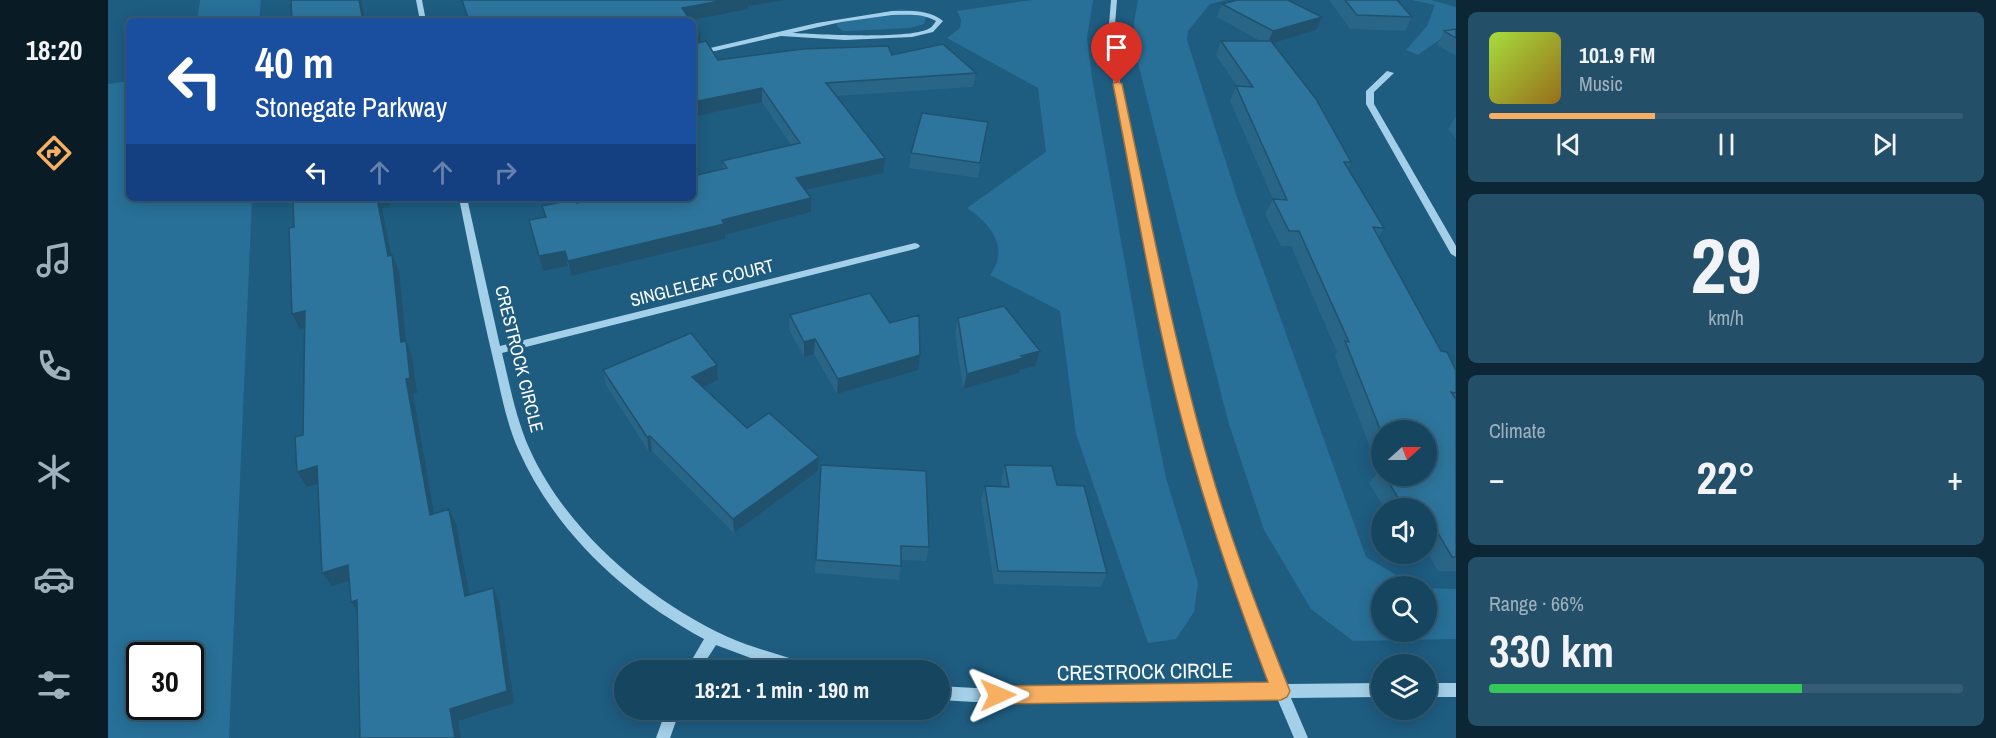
<!DOCTYPE html>
<html lang="en">
<head>
<meta charset="utf-8">
<style>
  body { margin:0; font-family:"Archivo Narrow",sans-serif; background:#234f69; color:#f1f3f6; height:100vh; display:flex; flex-direction:column; font-size:22px; white-space:nowrap }
  * { box-sizing:border-box; margin:0 }
  p { font-size:20px; color:#9eb1bd }
  .icon { flex:none; width:33px; height:33px; fill:none; stroke:currentColor; stroke-width:2; stroke-linecap:round; stroke-linejoin:round }
  .map { position:relative; flex:1; overflow:hidden }
  .details { display:flex; flex-direction:column; gap:12px; padding:12px; background:#0c2635; width:540px }
  .details>* { flex:none }
  .banner { position:absolute; left:18px; top:18px; width:570px; height:183px; border-radius:9px; box-shadow:0 3px 15px #0003,0 0 0 2px #355d75; background:#1a4fa0; color:#fff; overflow:hidden }
  .needle { width:39px; rotate:69deg }
  .buttons { position:absolute; left:1263px; top:420px; display:grid; gap:12px }
  .buttons a { display:grid; place-items:center; width:66px; height:66px; border-radius:50%; background:#164560; box-shadow:0 3px 15px #0003,0 0 0 2px #355d75; font-size:30px }
  .speed { position:absolute; left:18px; top:642px; display:flex; gap:12px; font-size:30px; font-weight:700; text-align:center }
  .speed>* { display:grid; place-content:center; width:78px; height:78px; border-radius:50%; background:#164560; box-shadow:0 3px 15px #0003,0 0 0 2px #355d75; line-height:1 }
  .speed .limit { border:3px solid #111; border-radius:9px; background:#fff; color:#111 }
  .pin { position:absolute; display:grid; place-items:center; width:51px; height:51px; color:#fff; margin:-62px -26px; border-radius:50% 50% 50% 0; rotate:-45deg; box-shadow:0 0 6px #0007 }
  .pin .icon { rotate:45deg }
  .me { position:absolute; width:66px; margin:-33px; rotate:89deg; stroke-linejoin:round; filter:drop-shadow(0 0 4px #0008) }
  .turn { display:flex; align-items:center; gap:21px; height:126px; padding:0 30px; font-size:27px }
  .turn .icon { width:78px; height:78px; stroke-width:2.5 }
  .turn b { display:block; font-size:42px; line-height:51px }
  .lanes { display:flex; align-items:center; height:57px; padding:0 30px; background:#0003; justify-content:center; gap:30px; direction:ltr }
  .lanes .off { opacity:.35 }
  .big { font-size:45px; font-weight:800; line-height:1.1 }
  .details .tile { flex:1; display:flex; flex-direction:column; justify-content:center; gap:9px; min-width:0; padding:0 21px; border-radius:9px; background:#234f69 }
  .details .dial { align-items:center; gap:0 }
  .dial b { font-size:78px; line-height:1 }
  .song { display:flex; align-items:center; gap:18px }
  .cover { width:72px; height:72px; border-radius:9px; background:linear-gradient(135deg,hsl(80 70% 55%),hsl(40 70% 35%)) }
  .played { height:6px; border-radius:3px; background:linear-gradient(90deg,#f7af62 35%,#355d75 35%) }
  .keys { display:flex; justify-content:space-around; direction:ltr }
  .heat { display:flex; justify-content:space-between; align-items:center; font-size:33px; direction:ltr }
  .charge { height:9px; border-radius:4px; background:linear-gradient(90deg,#34c759 66%,#355d75 0) }
  .trip { position:absolute; left:506px; top:660px; width:336px; height:60px; border-radius:30px; background:#164560; box-shadow:0 3px 15px #0003,0 0 0 2px #355d75; font-weight:800; line-height:60px; text-align:center }
  main { display:flex; flex:1; min-height:0 }
  .dock { display:flex; flex-direction:column; width:108px; justify-content:space-around; align-items:center; background:#091c26; color:#9eb1bd }
  .dock .icon { width:42px; height:42px }
  .dock .active { color:#f7af62 }
  .dock b { font-size:27px; color:#f1f3f6 }
  .map>svg:first-child { display:block }
  .green { fill:#287098; fill-rule:evenodd }
  .lines { fill:none; stroke-linecap:round; stroke-linejoin:round }
  .minor { fill:#a3d0e8; fill-rule:evenodd }
  .wall { fill:#286587; fill-rule:evenodd }
  .shaded-wall { fill:#20526e }
  .building { fill:#2e759d; stroke:#20526e; stroke-width:1.5 }
  .route { fill:#f7af62; stroke:#a17240; stroke-width:1.5 }
  .labels { text-anchor:middle; stroke-width:6; stroke-linejoin:round; paint-order:stroke }
  .street-label { font-size:18px; fill:#fff; stroke:#1e5c80 }
  .near-street-label { font-size:21px; fill:#fff; stroke:#1e5c80 }
</style>
</head>
<body>
<main>
<nav class="dock">
<b>18:20</b>
<svg class="icon active" aria-label="directions" viewBox="0 0 24 24"><path d="M12 3l9 9-9 9-9-9zM9 14v-3h6M13 9l2 2-2 2"/></svg>
<svg class="icon" aria-label="music" viewBox="0 0 24 24"><path d="M9 18V5l10-2v13"/><circle cx="6" cy="18" r="3"/><circle cx="16" cy="16" r="3"/></svg>
<svg class="icon" aria-label="phone" viewBox="0 0 24 24"><path d="M5 4h4l2 5-3 2q2 4 5 5l2-3 5 2v4C11 20 4 13 5 4z"/></svg>
<svg class="icon" aria-label="climate" viewBox="0 0 24 24"><path d="M12 3v18M4 7l16 10M4 17L20 7"/></svg>
<svg class="icon" aria-label="car" viewBox="0 0 24 24"><path d="M5 17H2v-5l4-1 3-4h7l3 4 3 1v5h-3M9 17h6M6 11h13"/><circle cx="7" cy="17" r="2"/><circle cx="17" cy="17" r="2"/></svg>
<svg class="icon" aria-label="filters" viewBox="0 0 24 24"><path d="M4 7h16M4 17h16"/><circle cx="9" cy="7" r="2"/><circle cx="15" cy="17" r="2"/></svg>
</nav>
<div class="map">
<svg width="1348" height="738" viewBox="0 0 1348 738">
  <rect width="100%" height="100%" fill="#1e5c80"/>
  <!-- green -->
  <path class="green" d="M 92,0 L 153,0 L 151,21 L 89,21 Z
    M 924,0 L 985,0 L 979,38 L 984,78 L 1036,370 L 1058,478 L 1090,583 L 1086,612 L 1068,639 L 1040,643 L 968,434 L 952,311 L 882,275 C 902,248 883,224 859,208 L 938,152 L 930,88 L 839,38 L 852,28 L 853,19 L 849,11 Z
    M 1030,0 L 1118,0 L 1102,4 L 1080,31 L 1079,40 L 1129,197 L 1258,557 L 1306,586 L 1274,586 L 1274,632 L 1318,632 L 1319,588 L 1348,589 L 1348,639 L 1245,641 L 1203,609 L 1156,530 L 1120,421 L 1028,55 L 1026,22 Z
    M 1304,0 L 1323,0 L 1348,7 L 1348,28 L 1310,55 L 1298,50 L 1319,26 L 1327,5 Z
    M 793,9 L 809,11 L 818,17 L 816,24 L 802,28 L 741,31 L 735,31 L 729,26 L 729,23 L 735,21 Z
    M 21,81 L 21,198 L 144,198 L 121,738 L 0,738 L 0,84 ZM 32,656 L 82,656 L 82,706 L 32,706 Z"/>
  <g class="lines">
    <!-- minor -->
    <path class="minor" d="M 308,0 L 314,0 L 318,21 L 312,21 Z
      M 1003,0 L 1009,0 L 1005,49 L 1049,259 L 1073,363 L 1100,466 L 1121,535 L 1146,604 L 1178,684 L 1274,683 L 1274,697 L 1183,698 L 1200,738 L 1186,738 L 1169,698 L 867,702 L 831,700 L 831,686 L 867,688 L 1164,684 L 1132,604 L 1109,535 L 1088,466 L 1062,363 L 1040,259 L 999,49 Z
      M 784,11 C 802,11 821,9 835,21 L 825,32 L 804,37 L 737,40 L 673,36 L 585,56 L 585,52 L 709,23 ZM 784,15 C 799,15 814,13 828,21 C 826,24 824,27 822,28 C 805,40 708,34 684,33 L 733,22 Z
      M 1279,71 L 1286,73 L 1266,92 L 1266,104 L 1348,246 L 1348,257 L 1343,254 L 1258,104 L 1258,91 Z
      M 351,198 L 359,198 L 392,346 L 807,243 L 810,244 L 812,246 L 810,248 L 807,249 L 394,353 C 402,386 408,419 422,450 C 458,530 541,601 620,637 C 647,649 675,655 702,665 L 704,670 L 675,670 L 608,645 L 592,670 L 578,670 L 596,639 C 518,597 448,533 411,451 C 398,423 393,392 386,363 C 373,308 362,253 351,198 Z
      M 1318,683 L 1348,683 L 1348,697 L 1318,697 Z
      M 558,710 L 572,710 L 562,738 L 548,738 Z"/>
  </g>
  <!-- wall -->
  <path class="wall" d="M 1221,0 L 1289,0 L 1304,17 L 1297,31 L 1242,29 Z
    M 1114,4 L 1208,30 L 1165,43 L 1243,162 L 1240,168 L 1276,228 L 1270,237 L 1333,351 L 1348,371 L 1348,571 L 1330,571 L 1318,551 L 1318,508 L 1276,508 L 1261,483 L 1271,471 L 1227,356 L 1229,352 L 1183,246 L 1173,246 L 1157,214 L 1165,199 L 1122,101 L 1128,86 L 1129,86 L 1108,55 L 1113,41 L 1152,41 L 1109,17 ZM 1274,430 L 1318,476 L 1274,476 Z
    M 585,24 L 593,42 L 610,60 L 784,55 L 868,73 L 865,87 L 728,96 L 775,173 L 698,190 L 703,198 L 703,212 L 617,235 L 617,239 L 463,276 L 460,266 L 435,271 L 421,220 L 437,217 L 469,203 L 615,169 L 614,161 L 683,145 L 654,102 L 585,117 Z
    M 1348,29 L 1348,56 L 1329,45 L 1336,31 Z
    M 1348,116 L 1348,139 L 1340,129 Z
    M 880,122 L 870,178 L 801,168 L 803,153 Z
    M 682,315 L 782,323 L 812,355 L 810,370 L 729,394 L 706,354 L 696,357 L 681,330 Z
    M 850,318 L 932,351 L 927,366 L 912,370 L 911,373 L 855,389 L 847,333 Z
    M 609,365 L 610,380 L 595,387 L 639,428 L 710,471 L 626,533 L 544,451 L 541,452 L 498,385 L 495,370 Z
    M 713,465 L 821,547 L 818,561 L 793,560 L 793,566 L 791,580 L 707,573 Z
    M 897,465 L 949,485 L 999,573 L 992,587 L 886,584 L 873,500 L 877,486 L 894,486 L 893,480 Z"/>
  <!-- shaded-wall -->
  <path class="shaded-wall" d="M 251,0 L 253,0 L 257,21 L 255,21 Z
    M 617,0 L 677,0 L 640,6 L 640,9 L 578,21 L 574,8 Z
    M 1214,17 L 1208,30 L 1159,45 L 1165,31 Z
    M 592,34 L 593,48 L 585,50 L 585,36 Z
    M 654,88 L 654,102 L 585,117 L 585,102 Z
    M 777,158 L 775,173 L 688,192 L 688,178 Z
    M 269,198 L 281,198 L 282,207 L 274,208 L 286,268 L 284,255 L 291,270 L 298,341 L 304,356 L 309,393 L 305,394 L 329,529 L 322,515 L 298,379 L 280,256 Z
    M 703,198 L 703,212 L 617,235 L 617,239 L 463,276 L 460,261 L 614,220 Z
    M 457,251 L 460,266 L 435,271 L 431,256 Z
    M 197,311 L 205,326 L 192,329 L 184,314 Z
    M 707,339 L 706,354 L 696,357 L 696,342 Z
    M 932,351 L 927,366 L 912,370 L 911,373 L 855,389 L 859,374 Z
    M 812,355 L 810,370 L 729,394 L 730,379 Z
    M 609,365 L 610,380 L 585,392 L 584,377 Z
    M 542,436 L 544,451 L 541,452 L 539,437 Z
    M 711,457 L 710,471 L 626,533 L 625,519 Z
    M 209,466 L 218,481 L 199,487 L 189,472 Z
    M 341,509 L 348,523 L 364,609 L 357,596 Z
    M 240,565 L 250,578 L 224,586 L 214,573 Z
    M 385,588 L 391,601 L 406,703 L 350,721 L 353,738 L 347,738 L 342,709 Z
    M 249,600 L 252,615 L 243,602 Z"/>
  <!-- building -->
  <path class="building" d="M 183,0 L 251,0 L 255,21 L 184,21 Z
    M 354,0 L 617,0 L 574,8 L 583,21 L 361,21 Z
    M 1129,0 L 1180,0 L 1214,17 L 1165,31 L 1114,4 Z
    M 1237,0 L 1289,0 L 1304,17 L 1249,15 Z
    M 585,24 L 592,34 L 585,36 Z
    M 1348,29 L 1348,38 L 1336,31 Z
    M 598,41 L 610,60 L 695,49 L 780,46 L 784,55 L 835,44 L 868,73 L 718,83 L 777,158 L 688,178 L 703,198 L 614,220 L 616,224 L 460,261 L 457,251 L 431,256 L 421,220 L 438,217 L 434,206 L 468,199 L 469,203 L 489,198 L 585,198 L 585,176 L 619,168 L 614,161 L 692,143 L 654,88 L 585,102 L 585,44 Z
    M 1113,41 L 1163,41 L 1208,99 L 1243,162 L 1236,162 L 1276,228 L 1265,227 L 1333,351 L 1339,352 L 1348,371 L 1348,393 L 1343,392 L 1348,399 L 1348,557 L 1344,557 L 1327,528 L 1318,528 L 1318,508 L 1296,508 L 1277,476 L 1318,476 L 1318,430 L 1274,430 L 1274,434 L 1237,341 L 1241,342 L 1191,231 L 1181,231 L 1165,199 L 1179,200 L 1128,86 L 1145,87 Z
    M 814,113 L 880,122 L 872,163 L 803,153 Z
    M 185,198 L 269,198 L 280,256 L 284,255 L 293,342 L 298,341 L 302,378 L 298,379 L 322,515 L 341,509 L 357,596 L 385,588 L 399,691 L 342,709 L 347,738 L 252,738 L 249,600 L 243,602 L 240,565 L 214,573 L 209,466 L 189,472 L 187,437 L 195,435 L 197,311 L 184,314 L 181,228 L 186,227 Z
    M 762,293 L 782,323 L 811,315 L 812,355 L 730,379 L 707,339 L 696,342 L 682,315 Z
    M 896,306 L 932,351 L 913,356 L 915,358 L 859,374 L 850,318 Z
    M 583,333 L 609,365 L 584,377 L 639,428 L 661,413 L 711,457 L 625,519 L 542,436 L 539,437 L 495,370 Z
    M 713,465 L 818,471 L 821,547 L 793,546 L 793,566 L 708,560 Z
    M 897,465 L 944,466 L 949,485 L 976,486 L 999,573 L 890,571 L 877,486 L 901,487 Z"/>
  <!-- route -->
  <path class="route" d="M 1009,81 L 1014,84 C 1041,211 1065,339 1101,464 C 1123,541 1152,616 1182,691 L 1179,697 L 1173,700 L 890,704 L 883,701 L 880,695 L 883,689 L 890,686 L 1160,682 C 1133,611 1108,540 1087,467 C 1050,342 1030,212 1005,84 Z"/>
  <g class="labels">
    <!-- street labels -->
    <g class="street-label">
      <text transform="translate(594 283) rotate(-14)" y="6">SINGLELEAF COURT</text>
      <text transform="translate(411 359) rotate(76)" y="6">CRESTROCK CIRCLE</text>
    </g>
    <!-- near-street labels -->
    <g class="near-street-label">
      <text transform="translate(1037 672) rotate(-1)" y="7">CRESTROCK CIRCLE</text>
    </g>
  </g>
</svg>
<div class="buttons">
<a><svg class="needle" viewBox="-14 -14 28 28"><path d="M0-13l5 13h-10z" fill="#e53935"/><path d="M0 13l5-13h-10z" fill="#9eb1bd"/></svg></a>
<a><svg class="icon" aria-label="sound" viewBox="0 0 24 24"><path d="M4 9h4l5-4v14l-5-4H4zM17 9q2 3 0 6"/></svg></a>
<a><svg class="icon" aria-label="search" viewBox="0 0 24 24"><circle cx="10" cy="10" r="6"/><path d="M15 15l6 6"/></svg></a>
<a><svg class="icon" aria-label="layers" viewBox="0 0 24 24"><path d="M12 4l9 5-9 5-9-5zM3 14l9 5 9-5"/></svg></a>
</div>
<div class="speed"><div class="limit">30</div></div>
<div class="pin" style="left:1009px;top:84px;background:#d93025"><svg class="icon" aria-label="arrive" viewBox="0 0 24 24"><path d="M6 21V4h12l-3 4 3 4H6"/></svg></div>
<svg class="me" style="left:890px;top:695px" viewBox="-20 -20 40 40"><path d="M0-17L14 15 0 8-14 15z" fill="#f7af62" stroke="#fff" stroke-width="4"/></svg>
<div class="trip">18:21 · 1 min · 190 m</div>
<div class="banner">
<div class="turn"><svg class="icon" aria-label="left" viewBox="0 0 24 24"><path d="M17 20v-9H6M10 6l-5 5 5 5"/></svg><div><b>40 m</b>Stonegate Parkway</div></div>
<div class="lanes"><svg class="icon" aria-label="left" viewBox="0 0 24 24"><path d="M17 20v-9H6M10 6l-5 5 5 5"/></svg><svg class="icon off" aria-label="ahead" viewBox="0 0 24 24"><path d="M12 20V5M6 11l6-6 6 6"/></svg><svg class="icon off" aria-label="ahead" viewBox="0 0 24 24"><path d="M12 20V5M6 11l6-6 6 6"/></svg><svg class="icon off" aria-label="right" viewBox="0 0 24 24"><path d="M7 20v-9h11M14 6l5 5-5 5"/></svg></div>
</div>
</div>
<section class="details">
<div class="tile">
<div class="song"><i class="cover"></i><div><b>101.9 FM</b><p>Music</p></div></div>
<div class="played"></div>
<div class="keys"><svg class="icon" aria-label="previous" viewBox="0 0 24 24"><path d="M18 5L8 12l10 7zM5 5v14"/></svg><svg class="icon" aria-label="pause" viewBox="0 0 24 24"><path d="M8 5v14M16 5v14"/></svg><svg class="icon" aria-label="next" viewBox="0 0 24 24"><path d="M6 5l10 7-10 7zM19 5v14"/></svg></div>
</div>
<div class="tile dial"><b>29</b><p>km/h</p></div>
<div class="tile"><p>Climate</p>
<div class="heat"><a>−</a><b class="big">22°</b><a>+</a></div>
</div>
<div class="tile"><p>Range · 66%</p><b class="big">330 km</b><div class="charge"></div></div>
</section>
</main>
</body>
</html>
